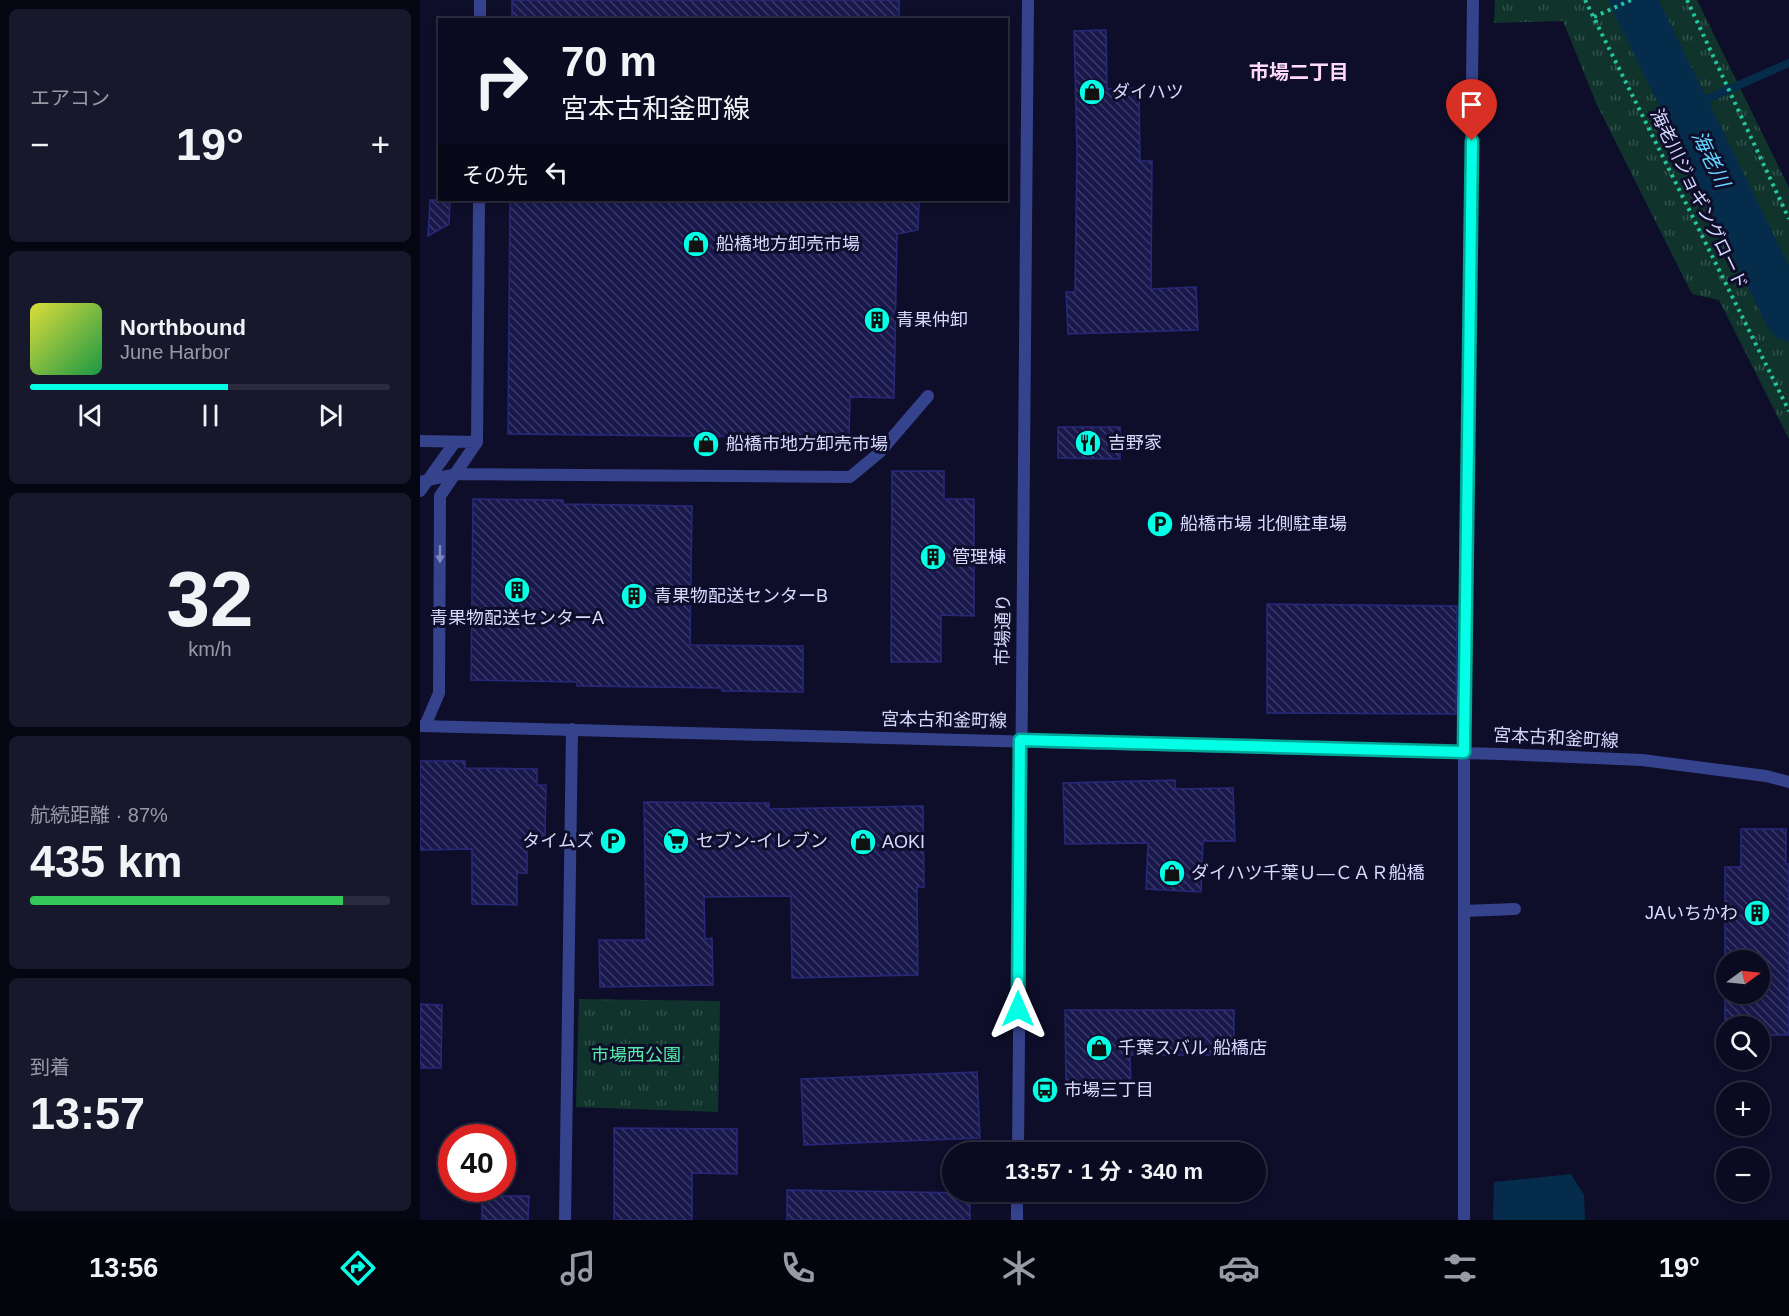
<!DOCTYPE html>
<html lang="ja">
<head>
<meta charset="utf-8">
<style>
  body { margin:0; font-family:Arial,"Noto Sans JP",sans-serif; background:#18182d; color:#f1f3f6; height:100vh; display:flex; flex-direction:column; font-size:22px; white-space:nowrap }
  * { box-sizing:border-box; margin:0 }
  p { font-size:20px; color:#999aa5 }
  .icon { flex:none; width:33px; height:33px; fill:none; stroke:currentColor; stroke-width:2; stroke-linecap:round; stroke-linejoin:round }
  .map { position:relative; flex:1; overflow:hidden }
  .details { display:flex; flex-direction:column; gap:9px; padding:9px; background:#060612; width:420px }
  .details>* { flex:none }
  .top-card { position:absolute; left:18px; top:18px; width:570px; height:183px; border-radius:0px; box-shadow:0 3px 9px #0003,0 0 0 2px #2a2b3e; background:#0a0a20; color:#f1f3f6; overflow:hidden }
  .needle { width:39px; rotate:75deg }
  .buttons { position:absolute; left:1296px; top:950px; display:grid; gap:12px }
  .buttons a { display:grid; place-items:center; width:54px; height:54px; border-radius:50%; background:#0a0a20; box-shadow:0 3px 9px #0003,0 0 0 2px #2a2b3e; font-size:30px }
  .speed { position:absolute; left:18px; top:1124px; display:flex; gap:12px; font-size:30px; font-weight:700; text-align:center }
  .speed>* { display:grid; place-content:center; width:78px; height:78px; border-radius:50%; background:#0a0a20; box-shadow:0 3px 9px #0003,0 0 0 2px #2a2b3e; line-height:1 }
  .speed .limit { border:9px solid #d22; background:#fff; color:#111 }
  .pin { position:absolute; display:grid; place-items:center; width:51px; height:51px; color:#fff; margin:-62px -26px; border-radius:50% 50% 50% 0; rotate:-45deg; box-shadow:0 0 6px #0007 }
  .pin .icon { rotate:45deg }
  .me { position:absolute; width:66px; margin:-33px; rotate:0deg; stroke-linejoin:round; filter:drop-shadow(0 0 4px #0008) }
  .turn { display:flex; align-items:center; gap:21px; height:126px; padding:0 24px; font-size:27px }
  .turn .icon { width:78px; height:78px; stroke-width:2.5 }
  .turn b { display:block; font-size:42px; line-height:51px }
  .then { display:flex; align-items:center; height:57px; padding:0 24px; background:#0003; gap:12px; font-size:22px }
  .big { font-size:45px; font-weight:700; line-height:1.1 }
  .details .tile { flex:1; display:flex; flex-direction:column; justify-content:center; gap:9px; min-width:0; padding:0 21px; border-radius:9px; background:#18182d }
  .details .dial { align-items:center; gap:0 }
  .dial b { font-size:78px; line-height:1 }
  .song { display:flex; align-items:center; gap:18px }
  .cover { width:72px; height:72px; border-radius:9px; background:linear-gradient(135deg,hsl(60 70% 55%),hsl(140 70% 35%)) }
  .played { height:6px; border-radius:3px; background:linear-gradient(90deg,#03ffe6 55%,#2a2b3e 55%) }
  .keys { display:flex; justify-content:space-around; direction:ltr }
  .heat { display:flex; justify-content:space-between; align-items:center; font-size:33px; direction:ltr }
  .charge { height:9px; border-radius:4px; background:linear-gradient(90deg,#34c759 87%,#2a2b3e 0) }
  .trip { position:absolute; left:522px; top:1142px; width:324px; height:60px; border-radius:30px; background:#0a0a20; box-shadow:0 3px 9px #0003,0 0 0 2px #2a2b3e; font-weight:700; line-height:60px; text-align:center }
  .tabs { display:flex; height:96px; justify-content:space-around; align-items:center; background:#04040d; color:#999aa5 }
  .tabs .icon { width:42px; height:42px }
  .tabs .active { color:#03ffe6 }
  .tabs b { font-size:27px; color:#f1f3f6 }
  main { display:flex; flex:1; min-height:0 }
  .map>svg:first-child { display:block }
  .park { fill:url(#park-tufts) }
  .water { fill:#052d4b }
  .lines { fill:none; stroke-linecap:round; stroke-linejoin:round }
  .stream { stroke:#052d4b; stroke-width:8 }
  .river { stroke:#052d4b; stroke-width:46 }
  .building { fill:url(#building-back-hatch); stroke:#28287b; stroke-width:1.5; fill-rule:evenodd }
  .path { stroke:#24c59c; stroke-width:4; stroke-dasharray:3 4.5; stroke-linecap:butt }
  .service { stroke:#35438d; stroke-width:12 }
  .minor { stroke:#35438d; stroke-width:12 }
  .tertiary { stroke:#35438d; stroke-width:12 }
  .oneway { fill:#7e87c0 }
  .route-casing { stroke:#02a696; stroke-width:15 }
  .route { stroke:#03ffe6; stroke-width:10 }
  .labels { text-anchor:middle; stroke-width:6; stroke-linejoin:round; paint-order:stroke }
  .poi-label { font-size:18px; fill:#d7daff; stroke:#0e0e2a; text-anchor:start }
  .street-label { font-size:18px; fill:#d7daff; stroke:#0e0e2a }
  .park-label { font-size:18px; fill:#57eba8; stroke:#0e0e2a }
  .neighbourhood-label { font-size:20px; font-weight:bold; fill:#ffd9f9; stroke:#0e0e2a }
  .water-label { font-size:20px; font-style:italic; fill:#65d6ff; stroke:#0e0e2a }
</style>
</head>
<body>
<main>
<section class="details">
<div class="tile"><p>エアコン</p>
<div class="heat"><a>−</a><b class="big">19°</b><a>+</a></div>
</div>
<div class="tile">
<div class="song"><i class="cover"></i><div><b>Northbound</b><p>June Harbor</p></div></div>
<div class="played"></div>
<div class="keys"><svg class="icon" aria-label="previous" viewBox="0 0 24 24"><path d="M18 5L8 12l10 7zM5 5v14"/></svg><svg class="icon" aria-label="pause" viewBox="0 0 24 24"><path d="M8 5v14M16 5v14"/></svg><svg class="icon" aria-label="next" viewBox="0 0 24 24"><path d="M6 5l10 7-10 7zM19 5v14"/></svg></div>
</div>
<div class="tile dial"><b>32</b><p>km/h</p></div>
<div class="tile"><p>航続距離 · 87%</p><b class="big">435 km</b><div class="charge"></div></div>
<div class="tile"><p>到着</p><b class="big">13:57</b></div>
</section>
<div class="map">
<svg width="1369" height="1220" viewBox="0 0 1369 1220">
  <defs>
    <pattern id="park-tufts" width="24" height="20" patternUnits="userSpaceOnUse" patternTransform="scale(1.5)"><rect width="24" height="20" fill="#10342c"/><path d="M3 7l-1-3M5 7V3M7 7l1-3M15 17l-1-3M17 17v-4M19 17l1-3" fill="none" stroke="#32514c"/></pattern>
    <pattern id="building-back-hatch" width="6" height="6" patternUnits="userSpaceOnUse" patternTransform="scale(1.5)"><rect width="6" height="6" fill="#18184d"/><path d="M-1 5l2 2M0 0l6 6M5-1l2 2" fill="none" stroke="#393968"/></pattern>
  </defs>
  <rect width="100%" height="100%" fill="#0e0e2a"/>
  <!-- park -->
  <path class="park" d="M 1075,0 L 1277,0 L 1369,188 L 1369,439 L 1299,300 L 1272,294 L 1177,105 L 1143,21 L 1074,23 Z
    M 159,999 L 300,1001 L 298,1112 L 156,1107 Z"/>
  <!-- water -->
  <path class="water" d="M 1151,1174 L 1164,1195 L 1165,1220 L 1073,1220 L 1074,1182 Z"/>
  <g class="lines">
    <!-- stream -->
    <path class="stream" d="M 1267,108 L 1369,63"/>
    <!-- river -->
    <path class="river" d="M 1213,0 L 1369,318"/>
  </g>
  <!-- building -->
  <path class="building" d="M 92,0 L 479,0 L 479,20 L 92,20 Z
    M 686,30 L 687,89 L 719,88 L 720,161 L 732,161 L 731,289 L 776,287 L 778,330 L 648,334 L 646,292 L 655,292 L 657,152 L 654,31 Z
    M 10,200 L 30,200 L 29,224 L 8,236 Z
    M 90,200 L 499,200 L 498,230 L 477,234 L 474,398 L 430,397 L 429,438 L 88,434 Z
    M 638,427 L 700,427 L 700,459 L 638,458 Z
    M 472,471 L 524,471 L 524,499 L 554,499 L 554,616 L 521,615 L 521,662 L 471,662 Z
    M 53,499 L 143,500 L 143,504 L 272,506 L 270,645 L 383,646 L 383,692 L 302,691 L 302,688 L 157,686 L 157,682 L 51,680 Z
    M 847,604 L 1037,606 L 1036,714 L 847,713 Z
    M 0,761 L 45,761 L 45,768 L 117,769 L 117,785 L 126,785 L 125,836 L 107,836 L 107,873 L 97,873 L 97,905 L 52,904 L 52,849 L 0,850 Z
    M 755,780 L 755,789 L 813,788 L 815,841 L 783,841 L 781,892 L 726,889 L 728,843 L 645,844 L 643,783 Z
    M 224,802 L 349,803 L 349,809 L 503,806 L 504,887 L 497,887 L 498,975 L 372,978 L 371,896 L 284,897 L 285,939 L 292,938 L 293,985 L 180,987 L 179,940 L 226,940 Z
    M 1321,829 L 1366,829 L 1366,864 L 1369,864 L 1369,1035 L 1340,1035 L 1340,1026 L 1306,1026 L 1305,1035 L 1305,867 L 1321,867 ZM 1306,960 L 1340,960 L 1340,993 L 1306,993 Z
    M 0,1004 L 22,1005 L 21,1068 L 0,1068 Z
    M 645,1010 L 814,1010 L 814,1055 L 710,1055 L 711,1085 L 646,1085 Z
    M 557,1072 L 560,1138 L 384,1145 L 381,1079 Z
    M 194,1128 L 317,1129 L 317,1174 L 272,1173 L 272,1220 L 194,1220 Z
    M 367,1190 L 550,1193 L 550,1220 L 367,1220 Z
    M 62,1196 L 109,1196 L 108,1220 L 62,1220 Z"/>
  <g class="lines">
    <!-- path -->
    <path class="path" d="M 1165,0 L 1369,411
      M 1267,0 L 1369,219
      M 1174,17 L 1211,0"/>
    <!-- service -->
    <path class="service" d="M 60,20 L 60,0
      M 0,441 L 57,442
      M 0,482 L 36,474 L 430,477 L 459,453 L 508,396
      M 0,491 L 35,442
      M 5,726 L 19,693 L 20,496 L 57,442 L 59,200
      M 1044,911 L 1095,909"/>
    <!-- minor -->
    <path class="minor" d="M 145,1220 L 152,729
      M 1044,1220 L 1044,752 L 1053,0"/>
    <!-- tertiary -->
    <path class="tertiary" d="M 0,726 L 1081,754 L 1222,760 L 1346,776 L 1369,782
      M 598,1152 L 608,0
      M 597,1220 L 597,1191"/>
  </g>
  <!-- one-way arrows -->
  <defs><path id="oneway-solid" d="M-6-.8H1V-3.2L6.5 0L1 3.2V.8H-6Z" transform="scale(1.5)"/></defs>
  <use class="oneway" href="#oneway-solid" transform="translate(20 554) rotate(90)"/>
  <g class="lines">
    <defs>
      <path id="route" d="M 598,1009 L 600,740 L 1044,752 L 1052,141"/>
    </defs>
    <!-- route casing -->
    <use href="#route" class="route-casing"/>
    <!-- route -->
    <use href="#route" class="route"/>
  </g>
  <!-- icons -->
  <defs>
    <symbol id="shop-disc" viewBox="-11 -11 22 22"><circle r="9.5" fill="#03ffe6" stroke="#0e0e2a"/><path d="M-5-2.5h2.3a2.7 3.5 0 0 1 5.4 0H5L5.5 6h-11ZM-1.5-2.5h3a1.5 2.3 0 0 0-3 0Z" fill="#111"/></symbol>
    <symbol id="building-disc" viewBox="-11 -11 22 22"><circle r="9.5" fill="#03ffe6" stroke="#0e0e2a"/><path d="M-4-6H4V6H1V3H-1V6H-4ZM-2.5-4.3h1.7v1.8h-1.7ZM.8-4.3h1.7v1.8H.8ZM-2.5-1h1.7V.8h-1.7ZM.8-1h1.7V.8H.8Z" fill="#111"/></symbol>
    <symbol id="restaurant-disc" viewBox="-11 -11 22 22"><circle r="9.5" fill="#03ffe6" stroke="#0e0e2a"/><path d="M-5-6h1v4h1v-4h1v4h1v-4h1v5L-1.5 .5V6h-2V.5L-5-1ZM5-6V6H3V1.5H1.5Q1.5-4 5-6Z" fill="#111"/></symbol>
    <symbol id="parking-disc" viewBox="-11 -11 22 22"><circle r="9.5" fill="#03ffe6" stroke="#0e0e2a"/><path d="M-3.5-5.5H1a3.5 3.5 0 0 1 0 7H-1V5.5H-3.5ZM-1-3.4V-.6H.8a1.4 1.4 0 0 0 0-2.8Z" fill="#111"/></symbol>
    <symbol id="supermarket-disc" viewBox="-11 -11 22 22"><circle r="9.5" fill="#03ffe6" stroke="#0e0e2a"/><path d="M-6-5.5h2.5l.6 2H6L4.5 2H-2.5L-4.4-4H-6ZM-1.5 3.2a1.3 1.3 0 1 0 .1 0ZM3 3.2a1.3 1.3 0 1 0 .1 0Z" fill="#111"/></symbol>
    <symbol id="bus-disc" viewBox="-11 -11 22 22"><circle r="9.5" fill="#03ffe6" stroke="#0e0e2a"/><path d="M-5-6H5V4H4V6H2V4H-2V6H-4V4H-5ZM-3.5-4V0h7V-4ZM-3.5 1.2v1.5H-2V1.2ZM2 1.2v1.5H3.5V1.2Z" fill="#111"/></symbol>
  </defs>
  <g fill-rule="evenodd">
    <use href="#shop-disc" x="657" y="77" width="30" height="30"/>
    <use href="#shop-disc" x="261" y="229" width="30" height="30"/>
    <use href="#building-disc" x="442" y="305" width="30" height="30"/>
    <use href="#restaurant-disc" x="653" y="428" width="30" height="30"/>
    <use href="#shop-disc" x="271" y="429" width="30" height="30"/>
    <use href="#parking-disc" x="725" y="509" width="30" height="30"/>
    <use href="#building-disc" x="498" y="542" width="30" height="30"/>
    <use href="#building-disc" x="82" y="575" width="30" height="30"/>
    <use href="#building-disc" x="199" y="581" width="30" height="30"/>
    <use href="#parking-disc" x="178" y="826" width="30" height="30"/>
    <use href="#supermarket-disc" x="241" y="826" width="30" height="30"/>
    <use href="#shop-disc" x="428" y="827" width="30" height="30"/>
    <use href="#shop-disc" x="737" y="858" width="30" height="30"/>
    <use href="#building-disc" x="1322" y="898" width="30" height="30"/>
    <use href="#shop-disc" x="664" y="1033" width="30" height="30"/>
    <use href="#bus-disc" x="610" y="1075" width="30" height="30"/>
  </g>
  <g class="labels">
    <!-- poi labels -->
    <g class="poi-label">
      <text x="692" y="98">ダイハツ</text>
      <text x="296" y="250">船橋地方卸売市場</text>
      <text x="476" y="326">青果仲卸</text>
      <text x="688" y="449">吉野家</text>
      <text x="306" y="450">船橋市地方卸売市場</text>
      <text x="760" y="530">船橋市場 北側駐車場</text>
      <text x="532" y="563">管理棟</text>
      <text x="234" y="602">青果物配送センターB</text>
      <text x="97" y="624" text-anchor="middle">青果物配送センターA</text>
      <text x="174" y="847" text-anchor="end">タイムズ</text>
      <text x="276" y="847">セブン-イレブン</text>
      <text x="462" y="848">AOKI</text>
      <text x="771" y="879">ダイハツ千葉Ｕ―ＣＡＲ船橋</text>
      <text x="1318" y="919" text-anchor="end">JAいちかわ</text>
      <text x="698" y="1054">千葉スバル 船橋店</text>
      <text x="644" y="1096">市場三丁目</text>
    </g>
    <!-- street labels -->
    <g class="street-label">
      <text transform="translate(1279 199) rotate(64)" y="6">海老川ジョギングロード</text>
      <text transform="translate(583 630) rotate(-89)" y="6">市場通り</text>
      <text transform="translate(524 720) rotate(1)" y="6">宮本古和釜町線</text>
      <text transform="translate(1136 738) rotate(3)" y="6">宮本古和釜町線</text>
    </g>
    <!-- park labels -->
    <g class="park-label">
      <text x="216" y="1061">市場西公園</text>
    </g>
    <!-- neighbourhood labels -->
    <g class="neighbourhood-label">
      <text x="879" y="79">市場二丁目</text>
    </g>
    <!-- water labels -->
    <g class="water-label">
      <text transform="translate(1291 159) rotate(64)" y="7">海老川</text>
    </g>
  </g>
</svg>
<div class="buttons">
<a><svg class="needle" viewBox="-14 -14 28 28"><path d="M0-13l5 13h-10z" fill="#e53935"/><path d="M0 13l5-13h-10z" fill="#999aa5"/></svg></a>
<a><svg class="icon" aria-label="search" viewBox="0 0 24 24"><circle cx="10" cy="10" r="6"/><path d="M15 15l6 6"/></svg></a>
<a>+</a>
<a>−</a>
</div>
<div class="speed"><div class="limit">40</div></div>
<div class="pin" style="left:1052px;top:141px;background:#d93025"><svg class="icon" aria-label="arrive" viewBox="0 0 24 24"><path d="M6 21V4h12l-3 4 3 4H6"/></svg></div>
<svg class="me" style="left:598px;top:1009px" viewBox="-20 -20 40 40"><path d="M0-17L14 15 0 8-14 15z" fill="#03ffe6" stroke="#fff" stroke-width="4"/></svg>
<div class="trip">13:57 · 1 分 · 340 m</div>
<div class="top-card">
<div class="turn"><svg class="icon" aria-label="right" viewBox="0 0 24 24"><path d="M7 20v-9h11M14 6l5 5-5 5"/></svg><div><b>70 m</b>宮本古和釜町線</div></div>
<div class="then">その先<svg class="icon" aria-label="left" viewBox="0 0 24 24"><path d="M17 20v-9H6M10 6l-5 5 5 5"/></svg></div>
</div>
</div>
</main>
<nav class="tabs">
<b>13:56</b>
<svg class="icon active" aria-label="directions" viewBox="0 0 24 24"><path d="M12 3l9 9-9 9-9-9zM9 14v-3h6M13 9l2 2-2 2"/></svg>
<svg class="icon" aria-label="music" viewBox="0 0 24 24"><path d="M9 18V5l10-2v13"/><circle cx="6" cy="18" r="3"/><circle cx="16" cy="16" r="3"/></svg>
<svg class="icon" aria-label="phone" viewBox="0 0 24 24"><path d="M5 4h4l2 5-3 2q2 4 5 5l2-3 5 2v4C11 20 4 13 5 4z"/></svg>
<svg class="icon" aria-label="climate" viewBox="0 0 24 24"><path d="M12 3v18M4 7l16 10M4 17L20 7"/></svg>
<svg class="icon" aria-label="car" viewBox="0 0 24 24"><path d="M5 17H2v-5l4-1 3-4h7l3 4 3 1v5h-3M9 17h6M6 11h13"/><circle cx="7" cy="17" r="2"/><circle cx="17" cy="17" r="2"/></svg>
<svg class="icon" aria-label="filters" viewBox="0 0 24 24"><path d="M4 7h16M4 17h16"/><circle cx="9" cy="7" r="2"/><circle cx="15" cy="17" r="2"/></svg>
<b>19°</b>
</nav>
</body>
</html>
